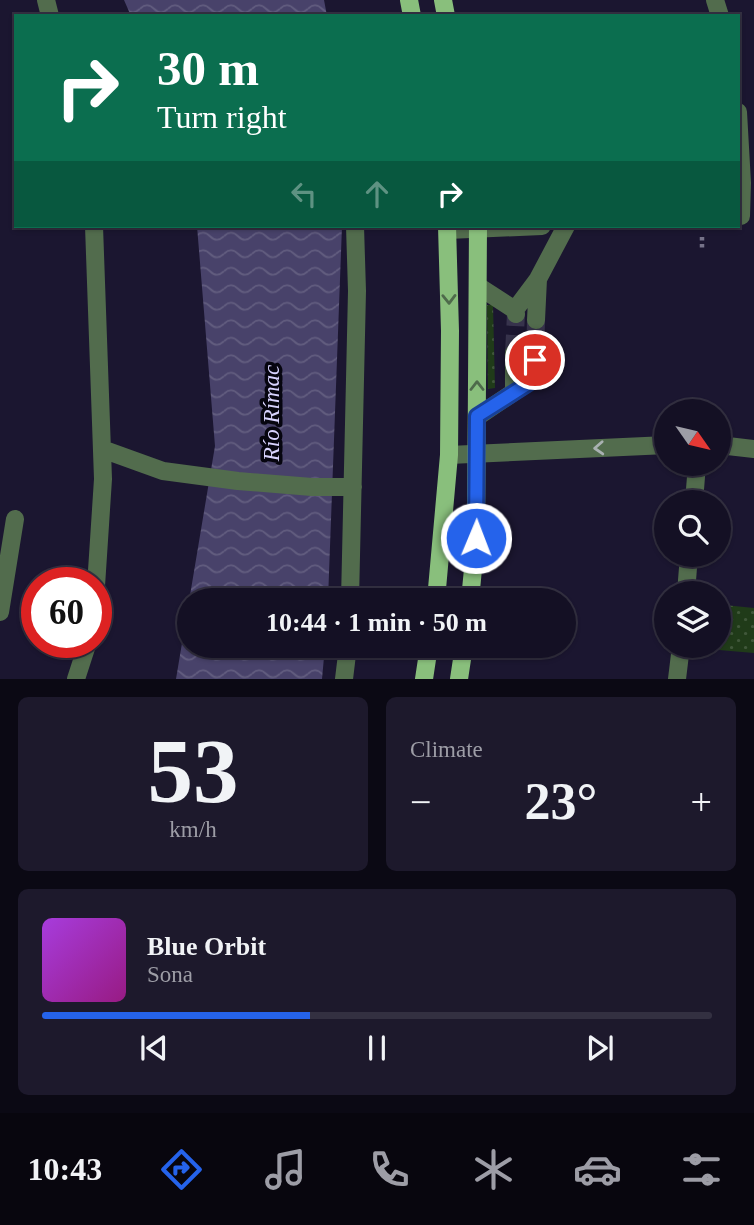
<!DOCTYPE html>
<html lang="en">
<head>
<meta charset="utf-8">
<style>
  body { margin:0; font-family:"Times New Roman",serif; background:#1d192c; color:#f1f3f6; height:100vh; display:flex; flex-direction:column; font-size:26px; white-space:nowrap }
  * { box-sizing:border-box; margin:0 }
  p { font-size:23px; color:#9d9da6 }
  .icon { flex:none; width:38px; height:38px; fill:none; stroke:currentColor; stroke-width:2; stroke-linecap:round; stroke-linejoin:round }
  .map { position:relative; height:679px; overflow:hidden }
  .panel { display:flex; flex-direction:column; gap:18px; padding:18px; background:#0b0914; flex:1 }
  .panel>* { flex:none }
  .banner { position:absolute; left:14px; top:14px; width:726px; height:214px; border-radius:0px; box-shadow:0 2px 5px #0004,0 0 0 2px #333041; background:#0b6e4f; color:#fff; overflow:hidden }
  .needle { width:46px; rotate:124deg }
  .tools { position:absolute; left:654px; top:399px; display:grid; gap:14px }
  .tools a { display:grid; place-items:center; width:77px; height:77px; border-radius:50%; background:#141024; box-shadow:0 2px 5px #0004,0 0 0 2px #333041; font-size:35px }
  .speed { position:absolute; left:21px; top:567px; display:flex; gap:14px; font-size:35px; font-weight:700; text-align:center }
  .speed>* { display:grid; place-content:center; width:91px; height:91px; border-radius:50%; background:#141024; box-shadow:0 2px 5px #0004,0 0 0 2px #333041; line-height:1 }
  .speed .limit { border:10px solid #d22; background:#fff; color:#111 }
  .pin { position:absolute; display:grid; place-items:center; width:60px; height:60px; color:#fff; margin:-30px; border:4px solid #fff; border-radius:50%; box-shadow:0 2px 7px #0007 }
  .me { position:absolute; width:77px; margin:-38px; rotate:1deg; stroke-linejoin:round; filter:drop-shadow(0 0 5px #0008) }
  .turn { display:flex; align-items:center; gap:24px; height:147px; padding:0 28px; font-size:32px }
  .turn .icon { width:91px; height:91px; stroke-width:2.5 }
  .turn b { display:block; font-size:49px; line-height:60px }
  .lanes { display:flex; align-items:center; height:66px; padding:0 28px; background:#0003; justify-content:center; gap:35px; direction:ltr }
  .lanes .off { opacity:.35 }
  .big { font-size:52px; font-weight:700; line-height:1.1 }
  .panel .tile { flex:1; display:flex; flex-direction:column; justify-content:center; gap:10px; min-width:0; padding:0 24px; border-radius:10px; background:#1d192c }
  .panel .dial { align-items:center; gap:0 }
  .dial b { font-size:91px; line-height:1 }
  .song { display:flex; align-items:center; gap:21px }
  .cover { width:84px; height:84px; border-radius:10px; background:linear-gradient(135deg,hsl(280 70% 55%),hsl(310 70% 35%)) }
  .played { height:7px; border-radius:4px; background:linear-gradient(90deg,#2563eb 40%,#333041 40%) }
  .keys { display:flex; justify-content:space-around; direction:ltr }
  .heat { display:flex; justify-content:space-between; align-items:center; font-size:38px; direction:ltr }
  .panel .tiles { flex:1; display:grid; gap:18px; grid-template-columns:1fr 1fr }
  .tile:last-child { grid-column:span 2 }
  .trip { position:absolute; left:177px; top:588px; width:399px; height:70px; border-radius:35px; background:#141024; box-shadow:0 2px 5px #0004,0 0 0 2px #333041; font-weight:700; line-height:70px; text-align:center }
  .menu { display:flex; height:112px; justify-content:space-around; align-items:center; background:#08060e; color:#9d9da6 }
  .menu .icon { width:49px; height:49px }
  .menu .active { color:#2563eb }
  .menu b { font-size:32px; color:#f1f3f6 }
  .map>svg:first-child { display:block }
  .green { fill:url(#green-dots) }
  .water { fill:url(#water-waves) }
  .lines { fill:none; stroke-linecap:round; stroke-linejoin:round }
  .minor-tunnel { stroke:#37334c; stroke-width:18; stroke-dasharray:18 9; stroke-linecap:butt }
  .path { stroke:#767389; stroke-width:4.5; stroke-dasharray:3.5 3.5; stroke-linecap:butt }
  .minor { stroke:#526c4d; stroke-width:18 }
  .major { stroke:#89bf7c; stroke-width:18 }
  .oneway { stroke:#4e6b4b }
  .oneway2 { stroke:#a9b1b2 }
  .route-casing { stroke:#184099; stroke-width:18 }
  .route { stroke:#2563eb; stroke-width:12 }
  .labels { text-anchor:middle; stroke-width:7; stroke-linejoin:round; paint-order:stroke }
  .water-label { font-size:23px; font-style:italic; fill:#d8d3fe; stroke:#06050f }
</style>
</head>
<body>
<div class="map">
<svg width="754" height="679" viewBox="0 0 754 679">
  <defs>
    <pattern id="green-dots" width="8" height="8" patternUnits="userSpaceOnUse" patternTransform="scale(1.75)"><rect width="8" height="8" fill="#203b19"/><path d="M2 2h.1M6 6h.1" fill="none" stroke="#40573a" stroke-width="1.8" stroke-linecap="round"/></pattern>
    <pattern id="water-waves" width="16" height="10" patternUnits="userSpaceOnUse" patternTransform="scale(1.75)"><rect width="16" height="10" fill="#48426a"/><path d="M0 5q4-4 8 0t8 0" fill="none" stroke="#625d7f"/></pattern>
  </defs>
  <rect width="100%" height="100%" fill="#1b1630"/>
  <!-- green -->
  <path class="green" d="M 487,305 L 493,305 L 495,388 L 488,389 Z
    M 724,605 L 754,608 L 754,653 L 719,650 Z"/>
  <!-- water -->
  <path class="water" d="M 124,0 L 324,0 L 327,16 L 131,16 Z
    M 197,226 L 342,226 L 328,600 L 189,600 L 189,646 L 325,646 L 322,679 L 176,679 L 215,446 Z"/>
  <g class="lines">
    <!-- minor-tunnel -->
    <path class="minor-tunnel" d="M 514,353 L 516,314
      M 535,360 L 536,320"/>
    <!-- path -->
    <path class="path" d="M 702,237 L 702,250"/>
    <!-- minor -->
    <path class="minor" d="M 46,0 L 50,16
      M 715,0 L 720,16
      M 738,112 L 742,183 L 741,216
      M 94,226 L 103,479 L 96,586
      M 448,230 L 542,226
      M 478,286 L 515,310 L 516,314
      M 515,310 L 538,279 L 566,226
      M 536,320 L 538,279
      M 514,392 C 531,381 533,380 535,360
      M 477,417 L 514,392 L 514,353
      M 719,445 L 754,449
      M 102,449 L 163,471 L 238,481 L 312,487 L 353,487
      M 449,455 L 667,445
      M 694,502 L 697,464
      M 686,593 L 689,555
      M 350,600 L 357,291 L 355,226
      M 0,612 L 15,519
      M 76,679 L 88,642
      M 344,679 L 348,646
      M 677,679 L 681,646"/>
    <!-- major -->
    <path class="major" d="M 409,0 L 412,16
      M 443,0 L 446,16
      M 436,600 L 449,455 L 450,331 L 447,226
      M 470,600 L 476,538 L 478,226
      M 424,679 L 429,646
      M 459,679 L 464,646"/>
  </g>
  <!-- one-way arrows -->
  <defs><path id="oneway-chevron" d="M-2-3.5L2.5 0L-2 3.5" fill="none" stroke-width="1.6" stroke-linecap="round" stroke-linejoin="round" transform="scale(1.75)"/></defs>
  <g class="oneway">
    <use href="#oneway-chevron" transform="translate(449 299) rotate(89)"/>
    <use href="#oneway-chevron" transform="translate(477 386) rotate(-90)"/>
  </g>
  <use class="oneway2" href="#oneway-chevron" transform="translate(599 448) rotate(177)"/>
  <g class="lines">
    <defs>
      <path id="route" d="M 476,538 L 477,416 L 529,383 L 533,374 L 535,360"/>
    </defs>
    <!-- route casing -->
    <use href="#route" class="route-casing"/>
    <!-- route -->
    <use href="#route" class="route"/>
  </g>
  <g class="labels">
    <!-- water labels -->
    <g class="water-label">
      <text transform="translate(271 413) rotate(-90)" y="8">Río Rímac</text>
    </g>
  </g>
</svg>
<div class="tools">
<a><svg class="needle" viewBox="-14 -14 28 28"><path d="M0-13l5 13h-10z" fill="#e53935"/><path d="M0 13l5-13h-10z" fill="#9d9da6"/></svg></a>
<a><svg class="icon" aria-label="search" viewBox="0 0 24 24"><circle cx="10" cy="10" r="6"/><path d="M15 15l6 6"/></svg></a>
<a><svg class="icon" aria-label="layers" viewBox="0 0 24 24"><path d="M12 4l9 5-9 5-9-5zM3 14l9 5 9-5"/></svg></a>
</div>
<div class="speed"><div class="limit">60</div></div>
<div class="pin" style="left:535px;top:360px;background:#d93025"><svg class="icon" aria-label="arrive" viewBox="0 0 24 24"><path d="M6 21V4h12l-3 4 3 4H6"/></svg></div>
<svg class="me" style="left:476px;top:538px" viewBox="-20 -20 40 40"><circle r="17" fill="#2563eb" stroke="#fff" stroke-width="3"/><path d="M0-11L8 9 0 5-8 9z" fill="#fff"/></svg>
<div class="trip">10:44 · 1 min · 50 m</div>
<div class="banner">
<div class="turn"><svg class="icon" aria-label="right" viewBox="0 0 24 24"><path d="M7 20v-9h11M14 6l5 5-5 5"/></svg><div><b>30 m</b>Turn right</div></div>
<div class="lanes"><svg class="icon off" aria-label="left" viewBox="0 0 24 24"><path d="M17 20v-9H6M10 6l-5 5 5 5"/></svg><svg class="icon off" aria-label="ahead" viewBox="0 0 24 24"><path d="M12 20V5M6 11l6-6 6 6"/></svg><svg class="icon" aria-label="right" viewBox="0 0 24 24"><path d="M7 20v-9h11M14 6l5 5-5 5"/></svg></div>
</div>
</div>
<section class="panel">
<div class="tiles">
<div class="tile dial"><b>53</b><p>km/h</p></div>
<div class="tile"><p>Climate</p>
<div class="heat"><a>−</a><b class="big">23°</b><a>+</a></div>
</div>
<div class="tile">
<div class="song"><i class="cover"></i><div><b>Blue Orbit</b><p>Sona</p></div></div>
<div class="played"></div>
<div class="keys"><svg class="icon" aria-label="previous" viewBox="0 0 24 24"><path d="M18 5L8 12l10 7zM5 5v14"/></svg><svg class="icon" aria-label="pause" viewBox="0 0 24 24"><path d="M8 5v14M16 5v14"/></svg><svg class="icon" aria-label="next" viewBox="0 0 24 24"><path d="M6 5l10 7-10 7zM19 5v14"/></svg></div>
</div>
</div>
</section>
<nav class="menu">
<b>10:43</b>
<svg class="icon active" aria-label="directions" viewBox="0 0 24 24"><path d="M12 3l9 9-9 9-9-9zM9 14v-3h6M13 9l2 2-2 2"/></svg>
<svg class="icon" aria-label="music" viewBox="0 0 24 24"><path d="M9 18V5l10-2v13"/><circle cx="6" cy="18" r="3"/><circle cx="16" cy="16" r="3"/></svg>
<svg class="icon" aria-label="phone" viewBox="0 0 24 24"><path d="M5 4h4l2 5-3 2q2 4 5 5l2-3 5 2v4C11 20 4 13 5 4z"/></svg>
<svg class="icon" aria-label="climate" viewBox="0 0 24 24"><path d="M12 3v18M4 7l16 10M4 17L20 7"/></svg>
<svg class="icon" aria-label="car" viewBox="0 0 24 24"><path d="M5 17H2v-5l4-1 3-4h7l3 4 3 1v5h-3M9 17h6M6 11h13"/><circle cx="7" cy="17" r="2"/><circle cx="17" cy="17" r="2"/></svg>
<svg class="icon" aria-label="filters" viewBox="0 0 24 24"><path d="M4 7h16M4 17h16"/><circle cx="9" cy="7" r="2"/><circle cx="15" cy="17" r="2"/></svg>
</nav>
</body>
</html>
